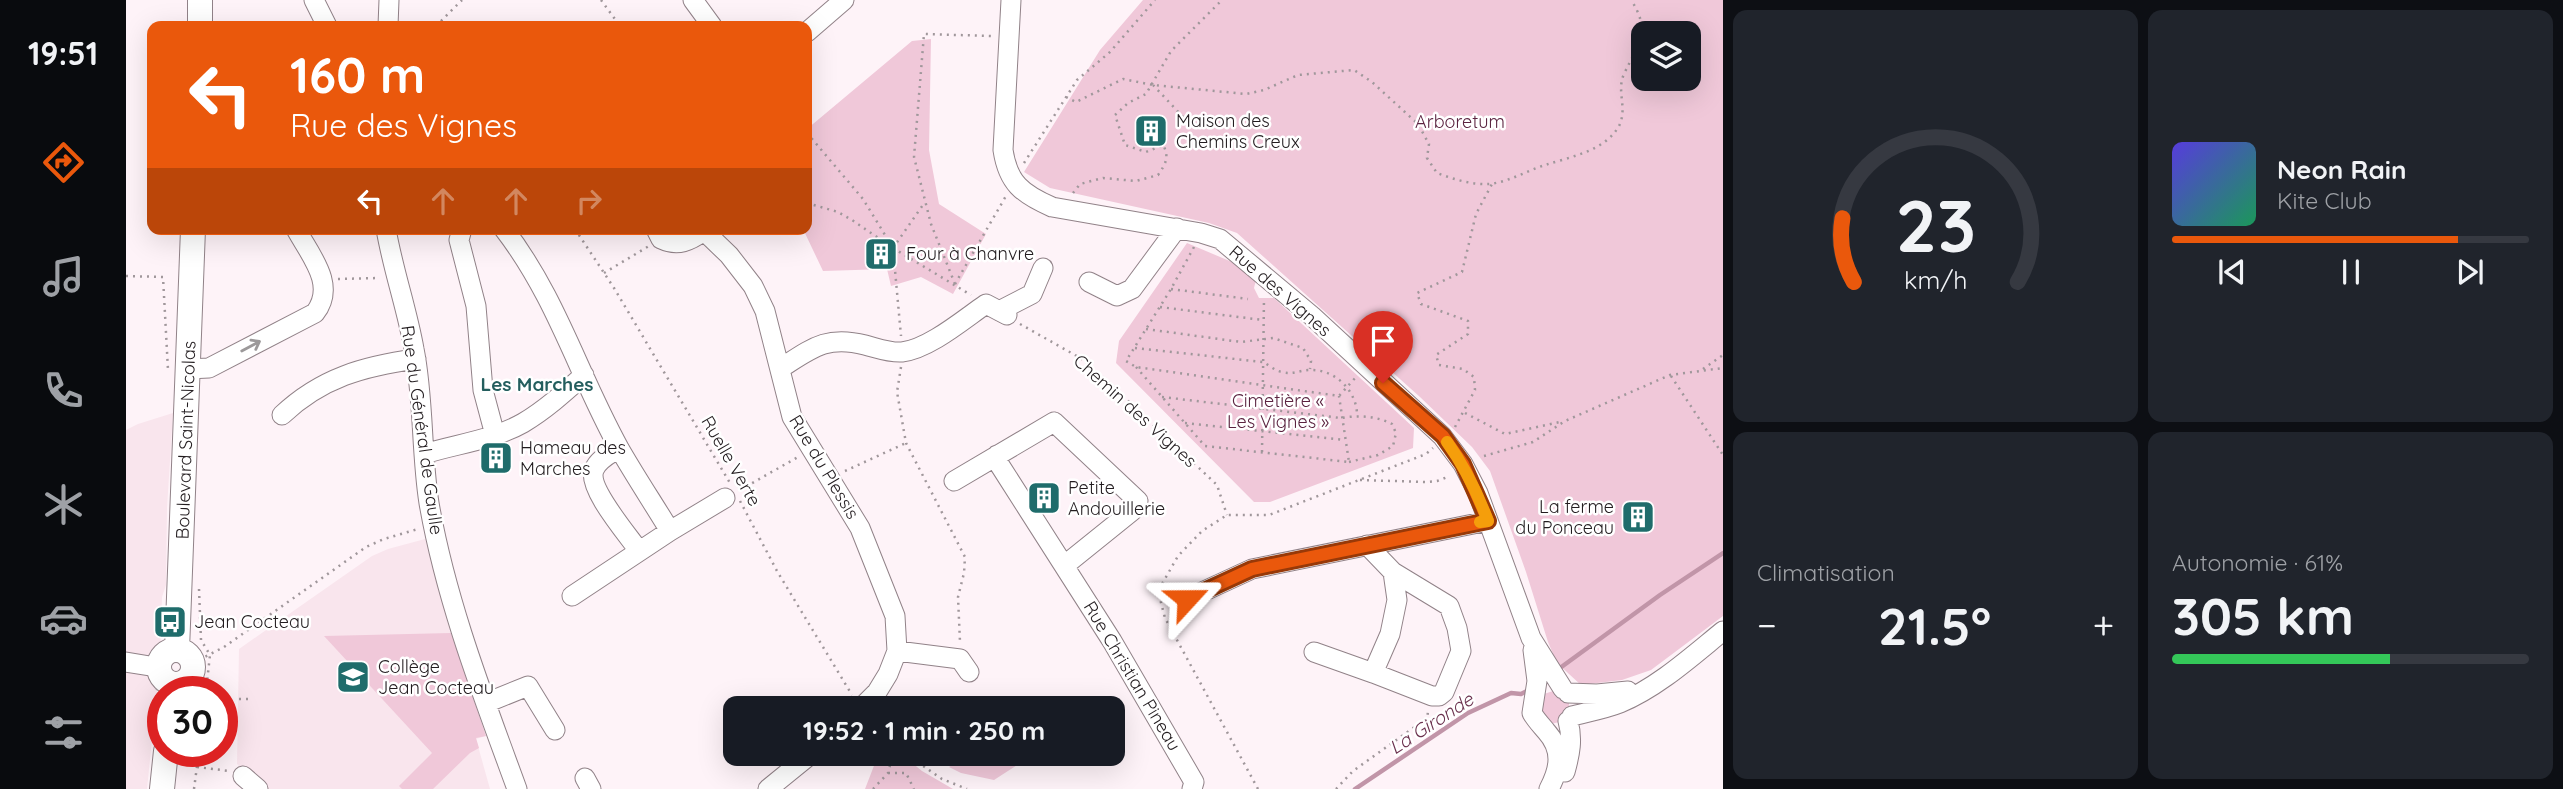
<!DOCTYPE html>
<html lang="fr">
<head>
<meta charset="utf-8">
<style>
  body { margin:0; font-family:Quicksand,sans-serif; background:#20242c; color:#f1f3f6; height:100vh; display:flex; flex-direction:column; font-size:26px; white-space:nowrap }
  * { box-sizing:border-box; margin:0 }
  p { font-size:23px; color:#9ea1a6 }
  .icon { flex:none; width:38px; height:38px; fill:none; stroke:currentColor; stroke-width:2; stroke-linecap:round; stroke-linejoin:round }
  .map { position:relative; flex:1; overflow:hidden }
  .side { display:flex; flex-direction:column; gap:10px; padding:10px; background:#0d0f14; width:840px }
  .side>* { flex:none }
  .hud { position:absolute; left:21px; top:21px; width:665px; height:214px; border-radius:14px; box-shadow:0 7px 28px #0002; background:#ea580c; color:#fff; overflow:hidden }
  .buttons { position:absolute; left:1505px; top:21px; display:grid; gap:14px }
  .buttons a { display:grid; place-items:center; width:70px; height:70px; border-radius:14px; background:#171b24; box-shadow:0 7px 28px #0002; font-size:35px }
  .speed { position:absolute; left:21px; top:676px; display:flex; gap:14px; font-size:35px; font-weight:700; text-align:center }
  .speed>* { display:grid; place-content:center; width:91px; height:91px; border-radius:50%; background:#171b24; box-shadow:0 7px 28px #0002; line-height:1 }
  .speed .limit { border:10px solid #d22; background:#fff; color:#111 }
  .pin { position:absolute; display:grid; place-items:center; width:60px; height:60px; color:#fff; margin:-72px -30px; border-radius:50% 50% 50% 0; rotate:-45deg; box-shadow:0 0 7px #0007 }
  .pin .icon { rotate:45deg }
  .me { position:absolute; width:77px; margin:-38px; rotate:66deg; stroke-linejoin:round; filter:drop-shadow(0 0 5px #0008) }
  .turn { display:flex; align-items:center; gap:24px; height:147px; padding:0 28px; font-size:32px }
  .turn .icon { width:91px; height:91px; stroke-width:2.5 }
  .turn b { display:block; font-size:49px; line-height:60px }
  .lanes { display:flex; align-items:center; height:66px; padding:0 28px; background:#0003; justify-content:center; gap:35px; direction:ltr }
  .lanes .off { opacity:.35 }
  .big { font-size:52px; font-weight:700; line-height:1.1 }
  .side .tile { flex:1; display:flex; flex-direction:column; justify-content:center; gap:10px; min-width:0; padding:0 24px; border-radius:14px; background:#20242c }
  .side .dial { align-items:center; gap:0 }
  .dial svg { height:182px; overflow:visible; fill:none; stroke:#363941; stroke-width:7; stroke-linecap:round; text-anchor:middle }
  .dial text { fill:#f1f3f6; stroke:none }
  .song { display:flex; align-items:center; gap:21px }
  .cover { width:84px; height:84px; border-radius:10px; background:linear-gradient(135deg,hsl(250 70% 55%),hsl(150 70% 35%)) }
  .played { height:7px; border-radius:4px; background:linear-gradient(90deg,#ea580c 80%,#363941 80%) }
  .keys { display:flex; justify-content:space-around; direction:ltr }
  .heat { display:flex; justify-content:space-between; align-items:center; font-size:38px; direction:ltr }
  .charge { height:10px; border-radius:5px; background:linear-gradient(90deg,#34c759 61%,#363941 0) }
  .side .tiles { flex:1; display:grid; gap:10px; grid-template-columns:repeat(2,1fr) }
  .trip { position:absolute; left:597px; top:696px; width:402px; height:70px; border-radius:14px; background:#171b24; box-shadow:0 7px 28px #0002; font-weight:700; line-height:70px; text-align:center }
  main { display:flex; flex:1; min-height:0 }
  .dock { display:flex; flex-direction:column; width:126px; justify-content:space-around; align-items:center; background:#090b0e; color:#9ea1a6 }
  .dock .icon { width:49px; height:49px }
  .dock .active { color:#ea580c }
  .dock b { font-size:32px; color:#f1f3f6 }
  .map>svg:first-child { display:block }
  .built { fill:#f9e5ed }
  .green { fill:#f0c8d9; fill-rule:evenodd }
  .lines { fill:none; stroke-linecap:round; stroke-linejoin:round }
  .stream { stroke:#c195a8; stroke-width:4.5 }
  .minor-casing { stroke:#918288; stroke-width:21 }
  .major-casing { stroke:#918288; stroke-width:26 }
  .path { stroke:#a0979b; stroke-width:2.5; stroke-dasharray:2 5; stroke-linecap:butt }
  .minor { stroke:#fff; stroke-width:19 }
  .major { stroke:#fff; stroke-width:24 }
  .oneway { stroke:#9c999a }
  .route-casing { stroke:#983908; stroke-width:18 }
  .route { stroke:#ea580c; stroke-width:12 }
  .slow { stroke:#f59e0b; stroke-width:12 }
  .labels { text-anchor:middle; stroke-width:5; stroke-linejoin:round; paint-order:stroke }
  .poi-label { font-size:18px; fill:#221c1f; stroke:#fff; text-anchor:start }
  .park-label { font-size:18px; fill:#5b2340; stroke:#fff }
  .street-label { font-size:18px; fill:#221c1f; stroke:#fff }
  .neighbourhood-label { font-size:19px; font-weight:bold; fill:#245e5e; stroke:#fff }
  .water-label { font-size:19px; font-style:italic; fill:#6b314e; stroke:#fff }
</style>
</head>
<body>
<main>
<nav class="dock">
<b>19:51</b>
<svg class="icon active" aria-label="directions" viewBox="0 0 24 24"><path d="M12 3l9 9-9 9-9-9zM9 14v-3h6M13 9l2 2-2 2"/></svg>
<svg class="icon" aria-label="music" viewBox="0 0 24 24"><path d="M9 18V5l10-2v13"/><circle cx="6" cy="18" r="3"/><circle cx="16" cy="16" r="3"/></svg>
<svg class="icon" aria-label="phone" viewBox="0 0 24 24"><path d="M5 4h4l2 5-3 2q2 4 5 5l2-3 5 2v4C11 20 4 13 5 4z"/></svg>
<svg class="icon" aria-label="climate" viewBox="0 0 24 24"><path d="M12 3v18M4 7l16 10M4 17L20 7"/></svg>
<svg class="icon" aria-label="car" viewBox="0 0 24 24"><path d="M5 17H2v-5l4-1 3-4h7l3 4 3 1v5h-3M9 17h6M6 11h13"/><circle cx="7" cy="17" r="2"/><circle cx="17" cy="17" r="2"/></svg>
<svg class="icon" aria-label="filters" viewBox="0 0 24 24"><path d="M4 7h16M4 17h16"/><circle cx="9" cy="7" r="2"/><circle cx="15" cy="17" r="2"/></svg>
</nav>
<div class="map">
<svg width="1597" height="789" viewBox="0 0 1597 789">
  <rect width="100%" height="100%" fill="#fef3f8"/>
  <!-- built -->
  <path class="built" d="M 47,413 L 41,508 L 40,585 L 36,597 L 34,662 L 21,789 L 0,789 L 0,430 L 12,424 Z
    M 299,539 L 305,544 L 321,621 L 360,736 L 350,739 L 364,789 L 140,789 L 111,764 L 113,649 L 246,556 L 262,549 Z"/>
  <!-- green -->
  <path class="green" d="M 1017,0 L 1597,0 L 1597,616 L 1525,670 L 1496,680 L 1455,685 L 1431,663 L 1422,642 L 1400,572 L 1364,471 L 1346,447 L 1294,397 L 1111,233 L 1083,223 L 924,188 L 898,172 L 974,50 ZM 1517,33 L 1563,33 L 1563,79 L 1517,79 Z
    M 805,39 L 803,150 L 813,204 L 860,234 L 827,294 L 795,277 L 765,286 L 761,269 L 697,271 L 677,229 L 681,229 L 681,129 L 786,41 Z
    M 1061,243 L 1106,262 L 1130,280 L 1128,288 L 1133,298 L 1148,298 L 1288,428 L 1287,448 L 1144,502 L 1128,502 L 990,363 L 993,341 Z
    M 325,633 L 360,736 L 350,738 L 353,748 L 344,753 L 307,789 L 276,789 L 273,786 L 306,753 L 198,636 Z
    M 1427,691 L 1443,702 L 1443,709 L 1437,721 L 1425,724 L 1412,715 L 1418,694 Z
    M 748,754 L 775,754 L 796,771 L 827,789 L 739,789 L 751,758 Z
    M 843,754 L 908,754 L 868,780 L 835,773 L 823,767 Z"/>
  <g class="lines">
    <!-- stream -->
    <path class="stream" d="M 1434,668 L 1534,595 L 1597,553
      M 1229,789 L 1342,713 L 1385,693 L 1395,694 L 1401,691"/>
    <defs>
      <path id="minor" d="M 188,0 L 201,26
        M 567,0 L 586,26
        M 885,0 L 877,150 C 882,183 896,194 926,207 L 1075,233 L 1094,239 L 1186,316 L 1316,436 L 1337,464 L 1352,493 L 1405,638 L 1437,689
        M 262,26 L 263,0
        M 681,32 L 718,0
        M 260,229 C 267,270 281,309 288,349 C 298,398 295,453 303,503 C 320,601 357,696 391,789
        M 336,229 L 333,240 L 350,306 L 357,390 L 369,435
        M 378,229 C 431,298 452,374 493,448 C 509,476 527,503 544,531
        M 530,229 L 535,239 C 552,247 564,241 578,231
        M 576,229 L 603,255 L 627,286 L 639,311 L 666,417 L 734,528 L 769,616 L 771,651 L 762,674 L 751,692 L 734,709
        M 963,282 L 991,296 L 1006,289 L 1051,228
        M 873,311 L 906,294 L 917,268
        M 655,368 C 686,348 701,335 739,345 C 751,348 764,353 776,352 C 803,349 838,319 860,304 L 881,315
        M 62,369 L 83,368 L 189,313 C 211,285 184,255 170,229
        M 156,415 C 195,378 238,366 290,359
        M 493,448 C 484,454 472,459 468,470 C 461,488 502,535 513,551
        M 298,454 C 330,444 367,440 397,423 C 419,410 439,392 458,375
        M 871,455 L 873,464 L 986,641 L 1068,782 L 1066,789
        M 828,481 L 928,422 L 1012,501 L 1006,511 L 939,565
        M 1241,545 L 1267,572 L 1323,606 L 1331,628 L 1335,651 L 1318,692 L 1313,696 L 1306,696 L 1247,673 L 1264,634 L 1271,600 L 1267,572
        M 446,596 L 544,531 L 599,498
        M 1061,599 L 1126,569 L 1362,521
        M 1407,650 L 1411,681 L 1406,713 C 1410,720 1415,725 1420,731 C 1437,750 1434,768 1423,789
        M 771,651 L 834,659 L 843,672
        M 1188,652 L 1247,673
        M 0,662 L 24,666 L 33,665
        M 1442,693 L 1471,694 L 1502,691
        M 360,703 L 402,686 L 429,730
        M 1446,716 C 1462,712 1479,709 1494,703 C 1532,687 1565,657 1597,631
        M 1439,772 C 1444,754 1447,739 1442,721
        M 117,776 L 132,789
        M 459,778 L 465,789
        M 642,789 L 685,754"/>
      <path id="major" d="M 74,26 L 74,0
        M33 667a17 17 0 1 1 34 0a17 17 0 1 1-34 0Z
        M 51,650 L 67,229
        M 36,789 L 40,751"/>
    </defs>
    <!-- minor casing -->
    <use href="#minor" class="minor-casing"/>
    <!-- major casing -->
    <use href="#major" class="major-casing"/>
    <!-- path -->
    <path class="path" d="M 475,0 L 494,26
      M 310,26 L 336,0
      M 1027,85 L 1058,118 L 1062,127
      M 940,97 L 950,102 L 997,79 L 1027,85 L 1120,94 L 1138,90 L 1172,75 L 1228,70 L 1246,82 L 1292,124 L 1303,144 L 1301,158 L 1311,173 C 1327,179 1346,185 1363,184 C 1383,182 1400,171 1419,165 C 1444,157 1479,151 1493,126 C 1502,108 1490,91 1498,74 C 1512,44 1526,32 1505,0
      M 681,133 L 737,199 L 767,248 L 775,336
      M 898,163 L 951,80 L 984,52 L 1029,0
      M 947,193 L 954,184 L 977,178 L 1010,181 L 1032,175 C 1039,165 1044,157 1037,145 L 1020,152 L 999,145 L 989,115 L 1002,103 L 1020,94 L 1045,51 L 1096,0
      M 681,203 L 712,212 L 726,220 L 767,248 L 845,295
      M 449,229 L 488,288 L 604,483
      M 1068,247 L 1045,289 L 1000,361 L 1010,367 L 1213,396 L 1230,377
      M 767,248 L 799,202
      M 478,273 L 523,246
      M 0,276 L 37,277 L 42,370
      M 212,279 L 254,278
      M 829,284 L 805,224 L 788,157 L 798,34 L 866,36
      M 829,284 L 880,196
      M 1045,289 L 1122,299
      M 1034,307 L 1137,320
      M 894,324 L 956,359 L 980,380 L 1091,485 L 1101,515
      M 1020,329 L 1115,342 L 1147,338 L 1177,348 L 1185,361 L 1184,369
      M 1009,348 L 1137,362 C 1143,365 1149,371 1156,372 C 1167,375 1174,370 1184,370 C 1209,369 1231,391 1231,415
      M 775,367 L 771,392 L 780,443 L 839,557 L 838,573 L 832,597 L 834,642
      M 1010,367 L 1079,446 L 1223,462 L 1213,396
      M 1577,369 L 1597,355
      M 1545,376 L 1597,455
      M 1036,397 L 1215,418 C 1232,415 1251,416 1266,424 L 1270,433 L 1267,446 L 1252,455 L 1223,462
      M 1339,413 L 1379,434 L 1434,422
      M 1059,423 L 1219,440
      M 1329,427 L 1349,390 L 1348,377 L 1337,369 L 1313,365 L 1310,355 L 1342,334 L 1342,321 L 1295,304 L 1291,293 L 1336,272 L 1350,214 L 1366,184
      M 1136,452 L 1138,298
      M 1358,456 L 1407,442 L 1439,421 L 1544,375 L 1597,368
      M 719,471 L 780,443
      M 1234,480 L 1300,482 L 1311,481 L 1324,476
      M 614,490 L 672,457
      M 614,501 L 651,571 L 726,695
      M 73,589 L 75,640 L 84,655 L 80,691
      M 67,663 L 98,647 L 240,547 L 258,539 L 292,529
      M 113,699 L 122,699
      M 26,739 L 32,680
      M 780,754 L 816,779 L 841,789
      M 71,767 L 103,771
      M 762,773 L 780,773 L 788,789
      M 68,789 L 73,751
      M 747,789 L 762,773 L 767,754
      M 1132,789 L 1039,618 L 1032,591 L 1052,556 L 1076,531 L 1101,515 L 1143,515 L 1300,454 L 1307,448
      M 1210,789 L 1227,771 L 1301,718 L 1302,712"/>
    <!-- minor -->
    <use href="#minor" class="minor"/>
    <!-- major -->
    <use href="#major" class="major"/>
  </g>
  <!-- one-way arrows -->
  <defs><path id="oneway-shaft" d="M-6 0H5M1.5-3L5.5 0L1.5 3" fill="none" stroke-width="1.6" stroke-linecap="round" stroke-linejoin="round" transform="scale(1.75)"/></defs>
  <use class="oneway" href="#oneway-shaft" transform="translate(125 346) rotate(-28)"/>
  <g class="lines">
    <defs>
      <path id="route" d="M 1061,599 L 1126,569 L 1362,521 L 1337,464 L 1317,436 L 1257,383"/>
    </defs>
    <!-- route casing -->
    <use href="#route" class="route-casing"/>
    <!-- route -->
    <use href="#route" class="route"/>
    <!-- slow -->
    <path class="slow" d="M 1321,442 C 1339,467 1351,492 1362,521 L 1354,522"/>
  </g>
  <!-- icons -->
  <defs>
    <symbol id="building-square" viewBox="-11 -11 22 22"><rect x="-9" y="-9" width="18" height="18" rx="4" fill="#1f6c6b" stroke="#fff"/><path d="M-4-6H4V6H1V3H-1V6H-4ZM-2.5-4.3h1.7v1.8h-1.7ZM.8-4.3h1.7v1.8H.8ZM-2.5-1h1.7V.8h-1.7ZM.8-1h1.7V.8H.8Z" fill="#fff"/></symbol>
    <symbol id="bus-square" viewBox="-11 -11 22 22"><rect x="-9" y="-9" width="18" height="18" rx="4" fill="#1f6c6b" stroke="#fff"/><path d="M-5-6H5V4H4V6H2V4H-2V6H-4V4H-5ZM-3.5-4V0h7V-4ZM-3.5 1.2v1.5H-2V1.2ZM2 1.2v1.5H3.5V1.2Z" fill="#fff"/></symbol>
    <symbol id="school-square" viewBox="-11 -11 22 22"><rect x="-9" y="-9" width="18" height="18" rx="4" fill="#1f6c6b" stroke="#fff"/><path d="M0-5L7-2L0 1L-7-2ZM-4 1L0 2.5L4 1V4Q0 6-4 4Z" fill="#fff"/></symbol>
  </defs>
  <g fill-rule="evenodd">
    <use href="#building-square" x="1006" y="112" width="38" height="38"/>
    <use href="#building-square" x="736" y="235" width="38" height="38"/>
    <use href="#building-square" x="351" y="439" width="38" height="38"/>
    <use href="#building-square" x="899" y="479" width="38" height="38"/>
    <use href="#building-square" x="1493" y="498" width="38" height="38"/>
    <use href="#bus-square" x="25" y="603" width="38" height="38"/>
    <use href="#school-square" x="208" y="658" width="38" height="38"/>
  </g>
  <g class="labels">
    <!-- poi labels -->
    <g class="poi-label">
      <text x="1050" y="127">Maison des<tspan x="1050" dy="21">Chemins Creux</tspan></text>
      <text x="780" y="260">Four à Chanvre</text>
      <text x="394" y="454">Hameau des<tspan x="394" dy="21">Marches</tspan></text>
      <text x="942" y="494">Petite<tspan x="942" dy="21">Andouillerie</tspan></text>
      <text x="1488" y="513" text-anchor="end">La ferme<tspan x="1488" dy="21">du Ponceau</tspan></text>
      <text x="68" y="628">Jean Cocteau</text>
      <text x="252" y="673">Collège<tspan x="252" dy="21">Jean Cocteau</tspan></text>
    </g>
    <!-- park labels -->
    <g class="park-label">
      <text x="1334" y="128">Arboretum</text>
      <text x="1152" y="407">Cimetière «<tspan x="1152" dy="21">Les Vignes »</tspan></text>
    </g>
    <!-- street labels -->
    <g class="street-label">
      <text transform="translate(1154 291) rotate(41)" y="6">Rue des Vignes</text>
      <text transform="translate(1009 411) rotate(42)" y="6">Chemin des Vignes</text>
      <text transform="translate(296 430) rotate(82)" y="6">Rue du Général de Gaulle</text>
      <text transform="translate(60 440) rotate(-88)" y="6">Boulevard Saint-Nicolas</text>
      <text transform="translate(605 461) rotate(60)" y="6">Ruelle Verte</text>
      <text transform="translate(698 467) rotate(59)" y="6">Rue du Plessis</text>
      <text transform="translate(1006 676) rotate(59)" y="6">Rue Christian Pineau</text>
    </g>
    <!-- neighbourhood labels -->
    <g class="neighbourhood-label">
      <text x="411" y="391">Les Marches</text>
    </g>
    <!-- water labels -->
    <g class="water-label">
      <text transform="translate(1305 723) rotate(-33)" y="7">La Gironde</text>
    </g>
  </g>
</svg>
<div class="buttons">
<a><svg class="icon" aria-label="layers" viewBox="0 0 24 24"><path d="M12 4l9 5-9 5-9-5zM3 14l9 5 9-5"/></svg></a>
</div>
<div class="speed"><div class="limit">30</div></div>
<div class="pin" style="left:1257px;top:383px;background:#d93025"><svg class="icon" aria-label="arrive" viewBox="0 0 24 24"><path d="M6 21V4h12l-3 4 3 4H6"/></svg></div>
<svg class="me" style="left:1061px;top:599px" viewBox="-20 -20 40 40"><path d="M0-17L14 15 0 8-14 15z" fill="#ea580c" stroke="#fff" stroke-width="4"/></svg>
<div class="trip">19:52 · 1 min · 250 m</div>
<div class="hud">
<div class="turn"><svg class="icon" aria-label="left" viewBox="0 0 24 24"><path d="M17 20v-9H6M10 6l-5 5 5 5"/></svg><div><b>160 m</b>Rue des Vignes</div></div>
<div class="lanes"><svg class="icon" aria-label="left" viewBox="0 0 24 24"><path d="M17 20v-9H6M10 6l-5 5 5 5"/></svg><svg class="icon off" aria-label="ahead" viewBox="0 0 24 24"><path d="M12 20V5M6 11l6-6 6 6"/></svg><svg class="icon off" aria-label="ahead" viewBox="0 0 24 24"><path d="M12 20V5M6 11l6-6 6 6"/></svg><svg class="icon off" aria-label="right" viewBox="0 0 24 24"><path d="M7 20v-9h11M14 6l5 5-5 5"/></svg></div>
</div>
</div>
<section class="side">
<div class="tiles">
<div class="tile dial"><svg viewBox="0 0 100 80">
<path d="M14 69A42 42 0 1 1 86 69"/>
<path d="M14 69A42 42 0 0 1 9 41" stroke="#ea580c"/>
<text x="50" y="56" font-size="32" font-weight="700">23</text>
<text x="50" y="72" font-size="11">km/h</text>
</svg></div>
<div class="tile">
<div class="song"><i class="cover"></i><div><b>Neon Rain</b><p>Kite Club</p></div></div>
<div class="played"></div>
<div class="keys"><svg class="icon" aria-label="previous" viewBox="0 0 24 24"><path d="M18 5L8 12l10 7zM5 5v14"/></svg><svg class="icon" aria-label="pause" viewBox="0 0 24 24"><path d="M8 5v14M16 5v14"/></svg><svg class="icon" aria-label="next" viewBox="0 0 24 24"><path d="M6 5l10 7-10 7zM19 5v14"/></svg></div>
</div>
<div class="tile"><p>Climatisation</p>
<div class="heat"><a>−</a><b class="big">21.5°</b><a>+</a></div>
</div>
<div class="tile"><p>Autonomie · 61%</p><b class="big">305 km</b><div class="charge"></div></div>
</div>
</section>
</main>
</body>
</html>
